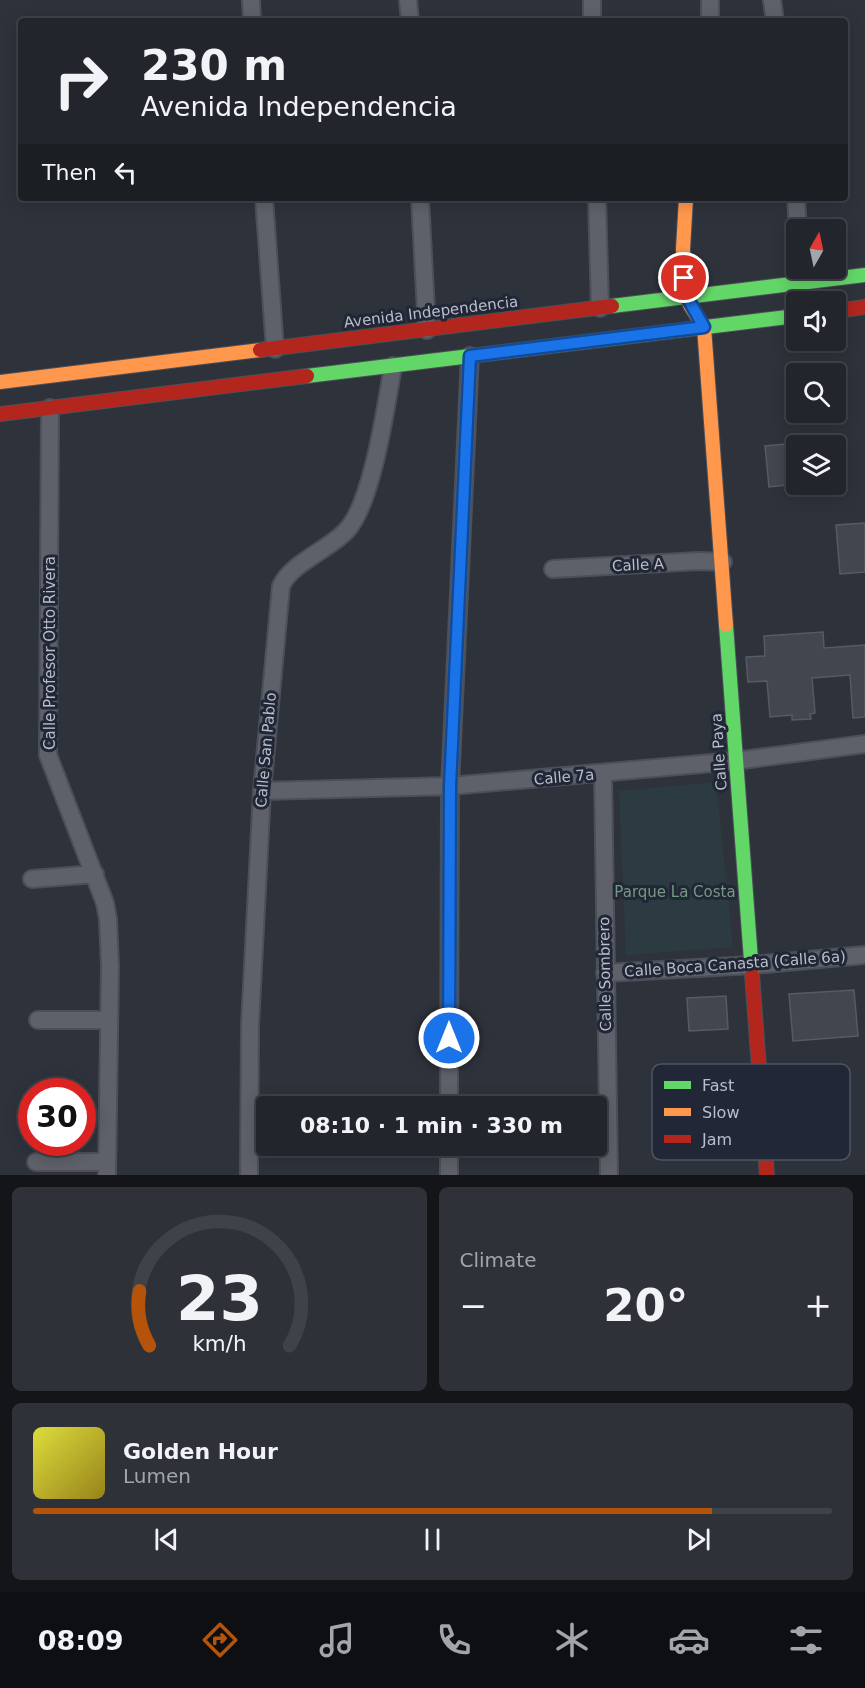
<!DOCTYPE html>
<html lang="en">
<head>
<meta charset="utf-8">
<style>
  body { margin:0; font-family:"DejaVu Sans",sans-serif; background:#2e3238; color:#f1f3f6; height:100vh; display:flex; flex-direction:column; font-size:22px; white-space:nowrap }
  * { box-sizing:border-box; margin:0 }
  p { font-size:20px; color:#a2a5a9 }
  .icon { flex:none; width:33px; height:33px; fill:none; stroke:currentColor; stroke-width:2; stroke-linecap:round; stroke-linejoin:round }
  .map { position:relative; height:1175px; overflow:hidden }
  .sheet { display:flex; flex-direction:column; gap:12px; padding:12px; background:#131518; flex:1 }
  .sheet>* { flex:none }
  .banner { position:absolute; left:18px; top:18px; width:830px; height:183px; border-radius:6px; box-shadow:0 3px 15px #0003,0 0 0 2px #3f4348; background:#22262c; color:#f1f3f6; overflow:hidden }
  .needle { width:39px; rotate:9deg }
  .tools { position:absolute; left:786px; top:219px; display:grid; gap:12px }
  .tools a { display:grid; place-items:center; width:60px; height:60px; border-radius:6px; background:#22262c; box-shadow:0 3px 15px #0003,0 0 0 2px #3f4348; font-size:30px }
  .speed { position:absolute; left:18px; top:1078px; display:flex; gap:12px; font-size:30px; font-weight:700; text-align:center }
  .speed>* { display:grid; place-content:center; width:78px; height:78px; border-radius:50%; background:#22262c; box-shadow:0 3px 15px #0003,0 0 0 2px #3f4348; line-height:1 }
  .speed .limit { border:9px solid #d22; background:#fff; color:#111 }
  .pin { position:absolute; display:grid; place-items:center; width:51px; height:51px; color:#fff; margin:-26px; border:3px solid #fff; border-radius:50%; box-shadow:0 2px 6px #0007 }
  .me { position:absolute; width:66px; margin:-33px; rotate:0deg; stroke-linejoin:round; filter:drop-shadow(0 0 4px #0008) }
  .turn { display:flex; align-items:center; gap:21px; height:126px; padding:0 24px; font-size:27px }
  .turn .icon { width:78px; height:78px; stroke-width:2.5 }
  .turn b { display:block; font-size:42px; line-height:51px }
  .then { display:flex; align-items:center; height:57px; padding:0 24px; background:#0003; gap:12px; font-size:22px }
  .big { font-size:45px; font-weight:800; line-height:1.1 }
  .sheet .widget { flex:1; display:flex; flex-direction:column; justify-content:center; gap:9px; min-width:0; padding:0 21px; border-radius:9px; background:#2e3238 }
  .sheet .dial { align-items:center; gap:0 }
  .dial svg { height:156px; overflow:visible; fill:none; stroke:#3f4348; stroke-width:7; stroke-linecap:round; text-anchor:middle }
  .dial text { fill:#f1f3f6; stroke:none }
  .song { display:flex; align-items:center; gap:18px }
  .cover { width:72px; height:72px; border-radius:9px; background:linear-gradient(135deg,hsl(60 70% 55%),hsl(50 70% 35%)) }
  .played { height:6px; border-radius:3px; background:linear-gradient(90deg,#b45309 85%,#3f4348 85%) }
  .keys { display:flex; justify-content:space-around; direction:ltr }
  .heat { display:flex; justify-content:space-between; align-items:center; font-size:33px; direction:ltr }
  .sheet .tiles { flex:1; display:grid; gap:12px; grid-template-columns:1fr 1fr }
  .widget:last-child { grid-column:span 2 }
  .trip { position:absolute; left:256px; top:1096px; width:351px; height:60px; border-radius:6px; background:#22262c; box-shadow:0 3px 15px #0003,0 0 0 2px #3f4348; font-weight:800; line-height:60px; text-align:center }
  .tab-bar { display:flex; height:96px; justify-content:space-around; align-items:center; background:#0e0f12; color:#a2a5a9 }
  .tab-bar .icon { width:42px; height:42px }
  .tab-bar .on { color:#b45309 }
  .tab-bar b { font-size:27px; color:#f1f3f6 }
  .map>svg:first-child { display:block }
  .green { fill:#2b3b41 }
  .building { fill:#43464f; stroke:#565a63; stroke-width:1.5 }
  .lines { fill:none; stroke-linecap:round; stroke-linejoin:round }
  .street-casing { stroke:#4c4f58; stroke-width:20 }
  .fast-casing { stroke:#4c4f58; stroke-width:16 }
  .slow-casing { stroke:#4c4f58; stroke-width:16 }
  .jam-casing { stroke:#4c4f58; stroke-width:16 }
  .street { stroke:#5e6169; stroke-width:16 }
  .fast { stroke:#63d668; stroke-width:14 }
  .slow { stroke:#ff974d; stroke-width:14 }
  .jam { stroke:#b3261e; stroke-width:14 }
  .route-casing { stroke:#114b97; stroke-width:15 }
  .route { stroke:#1a73e8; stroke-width:10 }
  .labels { text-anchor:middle; stroke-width:6; stroke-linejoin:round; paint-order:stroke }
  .street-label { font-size:15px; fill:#b9becb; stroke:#212736 }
  .park-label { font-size:15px; fill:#729a80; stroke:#212736 }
  .key { fill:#212736; stroke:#4f5463; stroke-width:1.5 }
  .key-label { font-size:16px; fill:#b9becb }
</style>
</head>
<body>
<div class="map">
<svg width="865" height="1175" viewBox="0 0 865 1175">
  <rect width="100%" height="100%" fill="#2e323b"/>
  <!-- green -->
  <path class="green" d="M 716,782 L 733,947 L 626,955 L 619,791 Z"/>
  <!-- building -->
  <path class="building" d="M 796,443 L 796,484 L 769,487 L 765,446 Z
    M 865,523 L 865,572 L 840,574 L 836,525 Z
    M 823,632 L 824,648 L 865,645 L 865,717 L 853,718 L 850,675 L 812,678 L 815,713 L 810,714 L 811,719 L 792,720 L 792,715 L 770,717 L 767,681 L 748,682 L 746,657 L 765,656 L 764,636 Z
    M 854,990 L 858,1036 L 793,1041 L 789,994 Z
    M 726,996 L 728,1029 L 689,1031 L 687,998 Z"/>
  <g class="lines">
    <defs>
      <path id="street" d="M 251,0 L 252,21
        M 408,0 L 410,21
        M 592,0 L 592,21
        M 772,0 L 775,21
        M 710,21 L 710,0
        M 264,198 L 275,349
        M 420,198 L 427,330
        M 597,198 L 600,308
        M 796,198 L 798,230
        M 50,408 L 48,755 L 105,903 L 108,919 L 110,966 L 107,1175
        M 553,569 L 699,561 L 723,562
        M 603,774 L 609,1175
        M 262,791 L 450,786 L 735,761 L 865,744
        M 32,879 L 95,874
        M 605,973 L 752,965 L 865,955
        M 38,1020 L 109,1020
        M 449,1107 L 450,786 L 470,356
        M 36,1162 L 107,1162
        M 249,1175 L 250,1025 L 262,791 L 281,586 C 291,563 330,549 347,530 C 373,501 386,405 393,366
        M 449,1175 L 449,1146"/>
      <path id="fast" d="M 612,306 L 865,275
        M 307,376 L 796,316
        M 726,625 L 752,974"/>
      <path id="slow" d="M 686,198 L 683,249 L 685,289 L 690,305 L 704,327 L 726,625
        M 0,382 L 260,350"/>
      <path id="jam" d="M 836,311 L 865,307
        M 260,350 L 612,306
        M 0,414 L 307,376
        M 752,974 L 767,1175"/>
    </defs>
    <!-- street casing -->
    <use href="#street" class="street-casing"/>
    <!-- fast casing -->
    <use href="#fast" class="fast-casing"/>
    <!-- slow casing -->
    <use href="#slow" class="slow-casing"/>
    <!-- jam casing -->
    <use href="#jam" class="jam-casing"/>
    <!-- street -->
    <use href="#street" class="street"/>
    <!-- fast -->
    <use href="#fast" class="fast"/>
    <!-- slow -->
    <use href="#slow" class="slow"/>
    <!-- jam -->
    <use href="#jam" class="jam"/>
  </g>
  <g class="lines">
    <defs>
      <path id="route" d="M 449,1038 L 450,786 L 470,356 L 704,327 L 687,297 L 684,278"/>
    </defs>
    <!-- route casing -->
    <use href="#route" class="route-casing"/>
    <!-- route -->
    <use href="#route" class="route"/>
  </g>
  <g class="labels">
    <!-- street labels -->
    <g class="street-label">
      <text transform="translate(431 312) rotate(-7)" y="5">Avenida Independencia</text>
      <text transform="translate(638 565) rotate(-3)" y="5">Calle A</text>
      <text transform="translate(50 653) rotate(-90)" y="5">Calle Profesor Otto Rivera</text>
      <text transform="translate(266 750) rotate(-85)" y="5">Calle San Pablo</text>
      <text transform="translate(719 752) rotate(-94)" y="5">Calle Paya</text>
      <text transform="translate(564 777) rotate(-5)" y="5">Calle 7a</text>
      <text transform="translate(735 964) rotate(-4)" y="5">Calle Boca Canasta (Calle 6a)</text>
      <text transform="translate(605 974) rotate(-91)" y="5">Calle Sombrero</text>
    </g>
    <!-- park labels -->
    <g class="park-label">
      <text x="675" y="897">Parque La Costa</text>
    </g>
  </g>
  <!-- legend -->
  <rect x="652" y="1064" width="198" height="96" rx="9" class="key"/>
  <rect x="664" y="1081" width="27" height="8" fill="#63d668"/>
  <rect x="664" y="1108" width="27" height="8" fill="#ff974d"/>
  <rect x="664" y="1135" width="27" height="8" fill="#b3261e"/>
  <g class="key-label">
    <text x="702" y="1091">Fast</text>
    <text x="702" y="1118">Slow</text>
    <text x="702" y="1145">Jam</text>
  </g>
</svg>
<div class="tools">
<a><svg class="needle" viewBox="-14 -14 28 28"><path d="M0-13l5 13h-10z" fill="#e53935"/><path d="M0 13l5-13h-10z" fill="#a2a5a9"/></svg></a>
<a><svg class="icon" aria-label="sound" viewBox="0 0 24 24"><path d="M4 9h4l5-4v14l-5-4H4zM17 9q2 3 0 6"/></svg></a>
<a><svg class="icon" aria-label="search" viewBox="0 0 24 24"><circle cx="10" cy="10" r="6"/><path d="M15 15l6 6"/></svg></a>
<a><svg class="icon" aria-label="layers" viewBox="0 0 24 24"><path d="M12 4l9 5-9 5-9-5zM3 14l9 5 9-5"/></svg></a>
</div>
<div class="speed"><div class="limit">30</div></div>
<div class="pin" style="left:684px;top:278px;background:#d93025"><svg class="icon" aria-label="arrive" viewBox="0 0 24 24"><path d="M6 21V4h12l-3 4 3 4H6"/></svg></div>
<svg class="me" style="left:449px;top:1038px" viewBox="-20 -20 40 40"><circle r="17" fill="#1a73e8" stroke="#fff" stroke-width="3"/><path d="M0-11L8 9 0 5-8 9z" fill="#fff"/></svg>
<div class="trip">08:10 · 1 min · 330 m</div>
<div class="banner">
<div class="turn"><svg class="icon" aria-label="right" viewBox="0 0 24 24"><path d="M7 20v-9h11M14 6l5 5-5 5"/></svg><div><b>230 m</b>Avenida Independencia</div></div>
<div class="then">Then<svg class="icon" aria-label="left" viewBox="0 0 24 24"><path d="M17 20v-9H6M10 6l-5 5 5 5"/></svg></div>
</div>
</div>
<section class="sheet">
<div class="tiles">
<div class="widget dial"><svg viewBox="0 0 100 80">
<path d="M14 69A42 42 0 1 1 86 69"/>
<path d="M14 69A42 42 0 0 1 9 41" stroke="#b45309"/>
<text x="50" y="56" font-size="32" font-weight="700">23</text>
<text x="50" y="72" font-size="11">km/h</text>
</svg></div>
<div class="widget"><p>Climate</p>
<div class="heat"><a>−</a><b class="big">20°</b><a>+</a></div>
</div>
<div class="widget">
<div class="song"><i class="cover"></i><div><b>Golden Hour</b><p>Lumen</p></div></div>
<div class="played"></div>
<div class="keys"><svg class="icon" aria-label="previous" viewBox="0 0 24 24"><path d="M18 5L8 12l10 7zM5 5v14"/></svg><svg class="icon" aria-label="pause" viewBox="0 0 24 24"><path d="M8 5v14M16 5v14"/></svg><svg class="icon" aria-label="next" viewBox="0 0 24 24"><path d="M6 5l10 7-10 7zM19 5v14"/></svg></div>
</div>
</div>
</section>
<nav class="tab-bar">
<b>08:09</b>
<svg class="icon on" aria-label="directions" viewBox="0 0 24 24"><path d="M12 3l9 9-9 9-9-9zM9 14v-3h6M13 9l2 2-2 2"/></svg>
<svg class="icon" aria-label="music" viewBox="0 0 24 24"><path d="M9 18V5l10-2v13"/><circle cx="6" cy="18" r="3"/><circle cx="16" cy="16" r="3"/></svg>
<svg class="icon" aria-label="phone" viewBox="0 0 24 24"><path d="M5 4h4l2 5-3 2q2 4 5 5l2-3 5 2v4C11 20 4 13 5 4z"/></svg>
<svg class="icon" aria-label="climate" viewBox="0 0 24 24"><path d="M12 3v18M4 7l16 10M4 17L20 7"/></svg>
<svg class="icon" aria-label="car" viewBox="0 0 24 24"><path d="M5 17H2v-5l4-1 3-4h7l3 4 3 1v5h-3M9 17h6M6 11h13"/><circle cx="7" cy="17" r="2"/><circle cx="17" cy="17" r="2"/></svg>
<svg class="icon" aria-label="filters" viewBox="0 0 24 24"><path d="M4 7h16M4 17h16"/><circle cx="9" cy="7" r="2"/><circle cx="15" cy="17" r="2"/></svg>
</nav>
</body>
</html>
